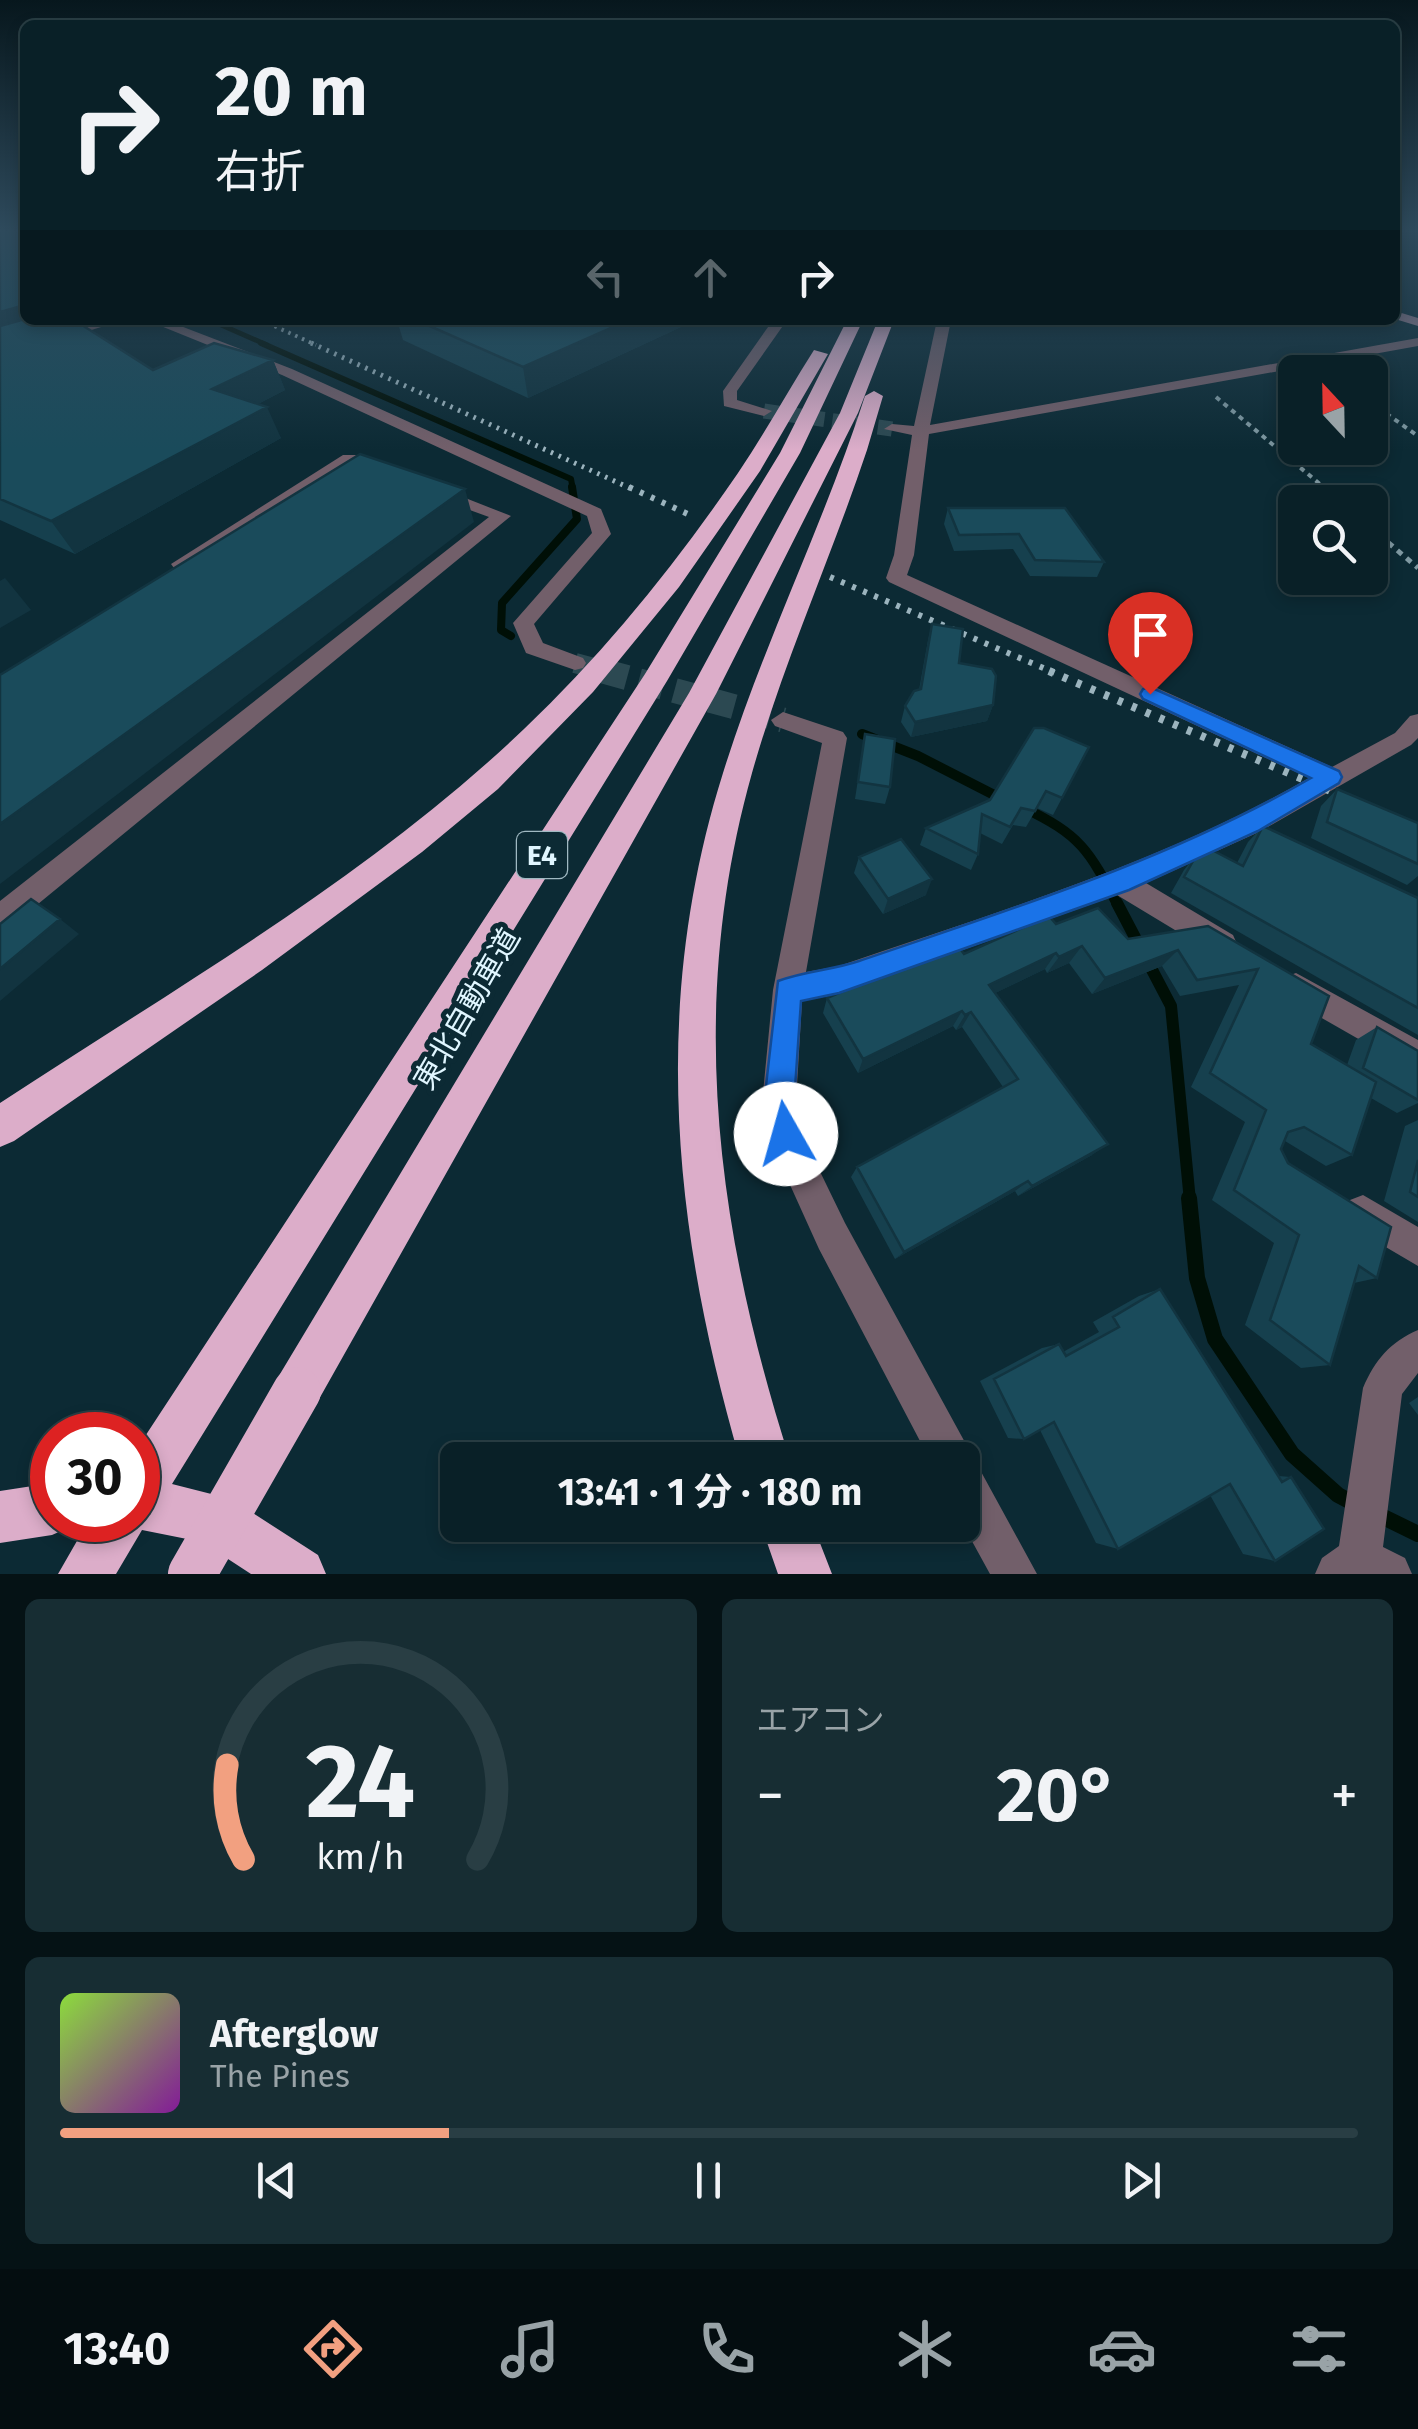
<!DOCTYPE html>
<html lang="ja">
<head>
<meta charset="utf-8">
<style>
  body { margin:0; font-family:"Fira Sans","Noto Sans JP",sans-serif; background:#172d33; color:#f1f3f6; height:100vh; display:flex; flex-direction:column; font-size:38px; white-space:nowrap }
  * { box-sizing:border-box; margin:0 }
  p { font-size:32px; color:#99a3a7 }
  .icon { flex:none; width:55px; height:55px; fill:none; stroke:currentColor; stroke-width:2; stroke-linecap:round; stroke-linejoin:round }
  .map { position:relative; height:1574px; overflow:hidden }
  .details { display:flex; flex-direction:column; gap:25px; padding:25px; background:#051215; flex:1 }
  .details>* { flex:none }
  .hud { position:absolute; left:20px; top:20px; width:1380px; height:305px; border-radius:15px; box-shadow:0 5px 15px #0003,0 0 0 2px #293e44; background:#092027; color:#f1f3f6; overflow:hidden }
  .needle { width:65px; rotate:338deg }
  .buttons { position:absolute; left:1278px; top:355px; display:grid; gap:20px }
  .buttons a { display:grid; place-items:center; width:110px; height:110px; border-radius:15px; background:#092027; box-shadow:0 5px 15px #0003,0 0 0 2px #293e44; font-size:50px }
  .speed { position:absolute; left:30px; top:1412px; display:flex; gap:20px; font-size:50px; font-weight:700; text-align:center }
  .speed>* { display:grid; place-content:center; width:130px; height:130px; border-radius:50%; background:#092027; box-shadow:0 5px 15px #0003,0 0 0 2px #293e44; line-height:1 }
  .speed .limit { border:15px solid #d22; background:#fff; color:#111 }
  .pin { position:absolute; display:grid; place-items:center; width:85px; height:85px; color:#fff; margin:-102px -42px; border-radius:50% 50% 50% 0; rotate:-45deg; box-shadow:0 0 10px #0007 }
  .pin .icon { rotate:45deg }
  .me { position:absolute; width:110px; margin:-55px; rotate:353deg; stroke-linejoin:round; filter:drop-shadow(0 0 8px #0008) }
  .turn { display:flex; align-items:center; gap:35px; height:210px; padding:0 30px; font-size:45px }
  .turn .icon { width:130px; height:130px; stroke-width:2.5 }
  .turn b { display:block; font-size:70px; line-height:85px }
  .lanes { display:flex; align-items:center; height:95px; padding:0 30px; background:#0003; justify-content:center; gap:50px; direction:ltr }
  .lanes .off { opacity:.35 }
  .big { font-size:75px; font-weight:700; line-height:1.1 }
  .details .card { flex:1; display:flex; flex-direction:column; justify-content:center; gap:15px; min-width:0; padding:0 35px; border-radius:15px; background:#172d33 }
  .details .dial { align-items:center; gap:0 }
  .dial svg { height:260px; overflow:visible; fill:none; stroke:#293e44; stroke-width:7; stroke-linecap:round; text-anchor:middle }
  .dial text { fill:#f1f3f6; stroke:none }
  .song { display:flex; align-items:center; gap:30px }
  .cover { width:120px; height:120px; border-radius:15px; background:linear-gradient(135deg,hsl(90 70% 55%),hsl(290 70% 35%)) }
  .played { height:10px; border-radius:5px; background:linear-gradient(90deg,#f2a080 30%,#293e44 30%) }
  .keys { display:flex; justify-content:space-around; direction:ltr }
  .heat { display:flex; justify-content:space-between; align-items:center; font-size:55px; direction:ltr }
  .details .tiles { flex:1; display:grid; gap:25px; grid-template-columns:1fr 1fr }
  .card:last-child { grid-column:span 2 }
  .trip { position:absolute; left:440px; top:1442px; width:540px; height:100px; border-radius:15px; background:#092027; box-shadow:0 5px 15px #0003,0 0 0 2px #293e44; font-weight:700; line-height:100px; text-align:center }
  .dock { display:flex; height:160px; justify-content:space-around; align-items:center; background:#040d10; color:#99a3a7 }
  .dock .icon { width:70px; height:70px }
  .dock .current { color:#f2a080 }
  .dock b { font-size:45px; color:#f1f3f6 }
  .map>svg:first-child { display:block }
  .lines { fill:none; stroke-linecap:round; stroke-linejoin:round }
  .stream-far5 { stroke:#000f06; stroke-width:5 }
  .stream-far4 { stroke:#000f06; stroke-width:6 }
  .stream-far3 { stroke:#000f06; stroke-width:8 }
  .stream-far2 { stroke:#000f06; stroke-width:10 }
  .stream-far1 { stroke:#000f06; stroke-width:12 }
  .stream { stroke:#000f06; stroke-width:16 }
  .street-tunnel-far2 { stroke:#2c4952; stroke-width:15; stroke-dasharray:15 8; stroke-linecap:butt }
  .street-tunnel-far1 { stroke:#2c4952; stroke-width:20; stroke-dasharray:20 10; stroke-linecap:butt }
  .street-tunnel { stroke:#2c4952; stroke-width:25; stroke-dasharray:25 12; stroke-linecap:butt }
  .path-far1 { stroke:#7f99a2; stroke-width:4; stroke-dasharray:5 5; stroke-linecap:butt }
  .path { stroke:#7f99a2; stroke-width:5; stroke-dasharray:6 6; stroke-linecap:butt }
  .street { fill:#725f6a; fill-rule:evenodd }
  .secondary { fill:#9d7f90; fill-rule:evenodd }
  .highway { fill:#dcadc9; fill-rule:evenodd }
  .rail-far3 { stroke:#9cb4be; stroke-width:4; stroke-dasharray:2.5 5; stroke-linecap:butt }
  .rail-far2 { stroke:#9cb4be; stroke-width:5; stroke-dasharray:2.5 6; stroke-linecap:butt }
  .rail-far1 { stroke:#9cb4be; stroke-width:6; stroke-dasharray:4 8; stroke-linecap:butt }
  .rail { stroke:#9cb4be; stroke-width:8; stroke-dasharray:5 10; stroke-linecap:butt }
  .highway-bridge { stroke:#dcadc9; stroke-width:48 }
  .wall { fill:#16404e }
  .shaded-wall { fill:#123440 }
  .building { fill:#1a4b5b; stroke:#123440; stroke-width:2.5 }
  .route { fill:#1a73e8; stroke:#114b97; stroke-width:2.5 }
  .labels { text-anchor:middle; stroke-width:10; stroke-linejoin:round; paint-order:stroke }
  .shield { fill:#0c2a34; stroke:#a0b9c2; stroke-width:2.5 }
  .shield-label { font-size:28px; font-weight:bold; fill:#e0f6ff }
  .street-label { font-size:30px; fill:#e0f6ff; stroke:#0c2a34 }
</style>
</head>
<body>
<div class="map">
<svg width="1418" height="1574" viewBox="0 0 1418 1574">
  <rect width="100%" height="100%" fill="#0c2a34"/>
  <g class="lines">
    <!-- stream-far5 -->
    <path class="stream-far5" d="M 210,320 L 267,345"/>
    <!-- stream-far4 -->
    <path class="stream-far4" d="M 261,343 L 571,479 L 573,490"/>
    <!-- stream-far3 -->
    <path class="stream-far3" d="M 511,636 L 501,630 L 502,603 L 577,519 L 572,487"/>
    <!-- stream-far2 -->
    <path class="stream-far2" d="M 862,734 L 918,756 L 1002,799
      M 1022,807 C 1081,835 1089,850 1118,906"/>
    <!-- stream-far1 -->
    <path class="stream-far1" d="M 1117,903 L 1171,1006 L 1190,1201"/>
    <!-- stream -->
    <path class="stream" d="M 1189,1198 L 1197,1278 L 1215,1339 L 1292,1454 L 1338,1495 L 1355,1504
      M 1375,1513 L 1418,1534"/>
    <!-- street-tunnel-far2 -->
    <path class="street-tunnel-far2" d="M 764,411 L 892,429"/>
    <!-- street-tunnel-far1 -->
    <path class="street-tunnel-far1" d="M 575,663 L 612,673"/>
    <!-- street-tunnel -->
    <path class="street-tunnel" d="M 603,671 L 783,720"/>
    <!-- path-far1 -->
    <path class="path-far1" d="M 1216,397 L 1327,490
      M 1370,402 L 1418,436"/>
    <!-- path -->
    <path class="path" d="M 1324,487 L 1342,502
      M 1370,527 L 1418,568"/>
    <!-- street -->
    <path class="street" d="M 103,320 L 124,320 L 0,358 L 0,350 Z
      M 146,320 L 165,320 L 292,369 L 601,509 L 611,534 L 534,624 L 543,643 L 583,658 L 586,663 L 583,668 L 575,670 L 526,653 L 513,623 L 592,533 L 587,516 L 282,375 Z
      M 773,320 L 787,320 L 737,391 L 737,400 L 772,411 L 764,416 L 724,406 L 723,391 Z
      M 937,320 L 951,320 L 930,425 L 1418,338 L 1418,346 L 929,434 L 914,555 L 907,575 L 1332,767 L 1395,733 L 1410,716 L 1418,714 L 1418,738 L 1411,745 L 1259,832 L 1146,883 L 1233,935 L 1237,944 L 1233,953 L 1223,957 L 1213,953 L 1117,895 L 839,994 L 802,1001 L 796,1103 L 810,1151 L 845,1223 L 1037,1574 L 990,1574 L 962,1523 L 962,1460 L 930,1460 L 819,1249 L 777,1156 L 762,1103 L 773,990 L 822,743 L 775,726 L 771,720 L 783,712 L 843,732 L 847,738 L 806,972 L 839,966 C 999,911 1162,863 1309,778 L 889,582 L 886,578 L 894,555 L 912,435 L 884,429 L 892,424 L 914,426 Z
      M 343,455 L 355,455 L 387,470 L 379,475 L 351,465 L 188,568 L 174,568 L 171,564 Z
      M 440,488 L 511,516 L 10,927 L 0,930 L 0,901 L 489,517 L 434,497 L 431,493 Z
      M 1296,973 L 1418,1040 L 1418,1073 L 1285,997 L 1281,987 L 1285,977 Z
      M 1363,1195 L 1418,1227 L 1418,1266 L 1350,1226 L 1345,1213 L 1350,1200 Z
      M 1418,1330 L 1418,1373 L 1402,1394 L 1383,1547 L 1405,1558 L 1412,1574 L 1315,1574 L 1322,1558 L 1339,1546 L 1363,1388 C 1375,1360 1390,1342 1418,1330 Z"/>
    <!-- secondary -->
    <path class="secondary" d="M 1395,311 L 1418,318 L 1418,326 L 1395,319 Z"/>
    <!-- highway -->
    <path class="highway" d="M 847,320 L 863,320 L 800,453 L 667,681 L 172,1484 L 231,1499 L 318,1555 L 326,1574 L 251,1574 L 202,1542 L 142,1530 L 116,1574 L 58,1574 L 89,1520 L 138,1520 L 138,1447 L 645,674 L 780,453 Z
      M 878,320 L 894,320 L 858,413 L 716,694 L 314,1408 L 297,1415 L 280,1408 L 273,1391 L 280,1374 L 689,693 L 840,413 Z
      M 814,350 L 828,354 L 760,471 L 679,587 L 593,692 L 498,789 L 422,852 L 262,970 L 14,1141 L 0,1147 L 0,1103 C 178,986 369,877 524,729 C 605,652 675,565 738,473 C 765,433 788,391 814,350 Z
      M 874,391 L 883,396 L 867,450 C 831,558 783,663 752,773 C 686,1007 717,1232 790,1460 L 740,1460 C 673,1230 650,1005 723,773 C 763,644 824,524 865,396 Z
      M 52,1483 L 52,1520 L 73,1520 L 70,1527 L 52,1535 L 0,1543 L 0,1491 Z
      M 761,1525 L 813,1525 L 832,1574 L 778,1574 Z"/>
    <!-- rail-far3 -->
    <path class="rail-far3" d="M 261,320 L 316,345"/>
    <!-- rail-far2 -->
    <path class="rail-far2" d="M 311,343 L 634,490"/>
    <!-- rail-far1 -->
    <path class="rail-far1" d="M 629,487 L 692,516
      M 830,577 L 1055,673"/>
    <!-- rail -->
    <path class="rail" d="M 1049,671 L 1359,803"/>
    <!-- highway-bridge -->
    <path class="highway-bridge" d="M 192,1574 L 297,1391"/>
  </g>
  <!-- wall -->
  <path class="wall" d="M 0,230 L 18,230 L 88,320 L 79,323 L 153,370 L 273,360 L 285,390 L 258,404 L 281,438 L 75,554 L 0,520 Z
    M 397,320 L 696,320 L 528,398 L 403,340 Z
    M 948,508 L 1104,562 L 1097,577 L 1030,576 L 1013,549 L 954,551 L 944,524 Z
    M 932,624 L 959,663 L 993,705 L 987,721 L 911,737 L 901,722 L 905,706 L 919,690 L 928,640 Z
    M 865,734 L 890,787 L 885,804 L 855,799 Z
    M 1089,747 L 1053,815 L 1037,808 L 1026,827 L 1013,825 L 1002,844 L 980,833 L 978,854 L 971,870 L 920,845 L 926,828 L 990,800 Z
    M 1337,789 L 1418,823 L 1418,876 L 1407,885 L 1311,838 L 1321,806 Z
    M 1263,826 L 1418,898 L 1418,1035 L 1171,893 L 1184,870 L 1197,854 L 1237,863 L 1248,842 Z
    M 859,857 L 926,895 L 883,914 L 854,873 Z
    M 1056,924 L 1128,939 L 1208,926 L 1329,996 L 1311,1044 L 1347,1065 L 1356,1040 L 1377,1027 L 1418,1051 L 1418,1103 L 1397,1113 L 1371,1098 L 1352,1155 L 1326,1166 L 1285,1141 L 1281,1149 L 1288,1163 L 1377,1278 L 1354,1283 L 1330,1365 L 1301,1368 L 1245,1325 L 1274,1243 L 1212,1200 L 1245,1122 L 1191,1087 L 1239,985 L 1180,996 L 1162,966 L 1092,994 L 1069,963 L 1047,973 L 1045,969 L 995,993 L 1092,1155 L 1018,1196 L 1015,1191 L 895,1259 L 851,1177 L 857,1167 L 1003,1087 L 962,1027 L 956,1030 L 953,1026 L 858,1073 L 823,1013 L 827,998 Z
    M 1418,1120 L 1418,1222 L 1384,1201 L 1405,1126 Z
    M 1160,1289 L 1278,1476 L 1291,1477 L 1275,1561 L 1243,1554 L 1210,1495 L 1118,1549 L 1096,1543 L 1040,1430 L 1024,1439 L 1008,1438 L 980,1381 L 1042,1348 L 1059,1344 L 1063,1352 L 1099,1332 L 1093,1322 L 1139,1296 Z
    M 1418,1397 L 1418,1415 L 1409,1403 Z"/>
  <!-- shaded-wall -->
  <path class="shaded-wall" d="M 25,305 L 25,320 L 88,320 L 0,346 L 0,312 Z
    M 629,320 L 696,320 L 528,398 L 523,367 Z
    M 273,360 L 285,390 L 227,420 L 212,389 Z
    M 267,407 L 281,438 L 75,554 L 51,521 Z
    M 465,489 L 474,522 L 0,884 L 0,824 Z
    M 5,578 L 31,610 L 0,628 L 0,581 Z
    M 993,705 L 987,721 L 911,737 L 915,722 Z
    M 932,879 L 926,895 L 883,914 L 888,899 Z
    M 60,919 L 79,934 L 0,1001 L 0,969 Z
    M 1082,946 L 1069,963 L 1047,973 L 1059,957 Z
    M 1178,950 L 1162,966 L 1092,994 L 1105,978 Z
    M 1056,953 L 1045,969 L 979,1001 L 989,985 Z
    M 962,1011 L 953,1026 L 858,1073 L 863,1059 Z
    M 971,1012 L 962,1027 L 956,1030 L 965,1015 Z
    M 1108,1144 L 1092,1155 L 1018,1196 L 1032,1186 Z
    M 1028,1181 L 1015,1191 L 895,1259 L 904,1252 Z"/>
  <!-- building -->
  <path class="building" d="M 0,230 L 15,230 L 25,236 L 25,305 L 0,312 Z
    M 25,319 L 74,320 L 153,370 L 214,343 L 273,360 L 212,389 L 267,407 L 51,521 L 0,499 L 0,326 Z
    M 416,320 L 629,320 L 523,367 Z
    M 360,454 L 465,489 L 0,824 L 0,675 Z
    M 948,508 L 1065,508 L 1104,562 L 1035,560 L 1019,534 L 959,535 Z
    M 932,624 L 963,629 L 959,663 L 992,669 L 996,676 L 993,705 L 915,722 L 905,706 L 914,691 L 921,689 Z
    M 1034,728 L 1044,728 L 1089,747 L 1062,798 L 1046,791 L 1035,811 L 1021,808 L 1010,827 L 982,814 L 978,854 L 926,828 L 990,800 Z
    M 865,734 L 895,739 L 890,787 L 858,782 Z
    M 1337,789 L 1418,823 L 1418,864 L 1327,822 Z
    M 1263,826 L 1418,898 L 1418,1008 L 1184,877 L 1197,854 L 1210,849 L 1243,866 Z
    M 901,839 L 932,879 L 888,899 L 859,857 Z
    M 31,899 L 60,919 L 0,969 L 0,924 Z
    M 1098,908 L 1128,939 L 1208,926 L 1329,996 L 1311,1044 L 1376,1082 L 1352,1155 L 1304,1127 L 1288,1132 L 1281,1149 L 1288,1163 L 1391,1227 L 1377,1278 L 1359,1266 L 1330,1365 L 1270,1320 L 1299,1235 L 1234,1190 L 1266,1110 L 1210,1073 L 1258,969 L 1197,980 L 1178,950 L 1105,978 L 1082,946 L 1059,957 L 1056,953 L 989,985 L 1108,1144 L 1032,1186 L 1028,1181 L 904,1252 L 857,1167 L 1018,1079 L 971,1012 L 965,1015 L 962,1011 L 863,1059 L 827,998 L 956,943 L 964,954 L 1049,916 L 1056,924 Z
    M 1377,1027 L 1418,1051 L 1418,1100 L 1363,1068 Z
    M 1418,1160 L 1418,1197 L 1410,1192 Z
    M 1160,1289 L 1282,1482 L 1291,1477 L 1324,1529 L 1275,1561 L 1230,1484 L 1118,1549 L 1054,1422 L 1024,1439 L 994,1379 L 1059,1344 L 1066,1356 L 1119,1327 L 1113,1317 Z"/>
  <!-- sky -->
  <linearGradient id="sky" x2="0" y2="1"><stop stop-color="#07171d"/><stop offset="0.51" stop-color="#2e4a5c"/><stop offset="1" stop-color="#2e4a5c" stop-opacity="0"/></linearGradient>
  <rect width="1418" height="450" fill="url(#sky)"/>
  <!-- route -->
  <path class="route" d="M 1150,687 L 1339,771 L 1342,777 L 1339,783 L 1258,831 L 1129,890 L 839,993 L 801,1001 L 794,1103 L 801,1134 L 797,1145 L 786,1149 L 775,1145 L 764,1103 L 778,981 C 804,971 833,970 859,961 C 1014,908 1169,860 1311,778 L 1143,699 L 1140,694 L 1143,689 Z"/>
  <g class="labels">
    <!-- shield labels -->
    <rect class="shield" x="517" y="832" width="50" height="46" rx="8"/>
    <g class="shield-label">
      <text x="542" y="865">E4</text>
    </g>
    <!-- street labels -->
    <g class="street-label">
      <text transform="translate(467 1009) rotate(-60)" y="10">東北自動車道</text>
    </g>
  </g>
</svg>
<div class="buttons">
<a><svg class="needle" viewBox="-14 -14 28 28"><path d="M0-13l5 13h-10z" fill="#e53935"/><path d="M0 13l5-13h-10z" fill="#99a3a7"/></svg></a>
<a><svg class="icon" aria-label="search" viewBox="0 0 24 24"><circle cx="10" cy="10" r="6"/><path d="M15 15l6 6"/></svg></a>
</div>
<div class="speed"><div class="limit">30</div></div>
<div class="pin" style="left:1150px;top:694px;background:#d93025"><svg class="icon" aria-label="arrive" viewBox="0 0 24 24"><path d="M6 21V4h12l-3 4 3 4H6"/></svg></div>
<svg class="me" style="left:786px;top:1134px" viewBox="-20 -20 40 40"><circle r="19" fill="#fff"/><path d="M0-13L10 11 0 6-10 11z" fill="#1a73e8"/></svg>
<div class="trip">13:41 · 1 分 · 180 m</div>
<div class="hud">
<div class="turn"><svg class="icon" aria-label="right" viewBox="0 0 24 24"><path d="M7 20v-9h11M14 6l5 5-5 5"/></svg><div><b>20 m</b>右折</div></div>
<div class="lanes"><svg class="icon off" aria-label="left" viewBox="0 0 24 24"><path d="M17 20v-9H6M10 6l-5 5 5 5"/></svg><svg class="icon off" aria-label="ahead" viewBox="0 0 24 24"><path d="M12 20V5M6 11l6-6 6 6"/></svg><svg class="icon" aria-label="right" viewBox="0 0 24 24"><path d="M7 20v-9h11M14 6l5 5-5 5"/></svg></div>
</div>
</div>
<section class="details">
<div class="tiles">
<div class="card dial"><svg viewBox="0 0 100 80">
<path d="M14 69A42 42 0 1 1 86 69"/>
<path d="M14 69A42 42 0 0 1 9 40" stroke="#f2a080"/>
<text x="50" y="56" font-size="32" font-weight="700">24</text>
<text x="50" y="72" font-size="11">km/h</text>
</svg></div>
<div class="card"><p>エアコン</p>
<div class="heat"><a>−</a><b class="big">20°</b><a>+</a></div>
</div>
<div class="card">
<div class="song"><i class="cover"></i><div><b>Afterglow</b><p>The Pines</p></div></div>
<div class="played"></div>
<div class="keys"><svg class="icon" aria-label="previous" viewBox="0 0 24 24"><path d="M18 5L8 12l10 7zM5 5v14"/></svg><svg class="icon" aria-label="pause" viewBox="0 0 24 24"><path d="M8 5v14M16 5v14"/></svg><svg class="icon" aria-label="next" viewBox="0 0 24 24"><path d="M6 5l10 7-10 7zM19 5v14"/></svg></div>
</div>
</div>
</section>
<nav class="dock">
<b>13:40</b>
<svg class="icon current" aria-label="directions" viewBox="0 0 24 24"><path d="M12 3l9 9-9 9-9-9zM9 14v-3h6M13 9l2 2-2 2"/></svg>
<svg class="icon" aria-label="music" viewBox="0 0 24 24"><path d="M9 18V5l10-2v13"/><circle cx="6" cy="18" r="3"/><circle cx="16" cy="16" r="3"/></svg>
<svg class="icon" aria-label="phone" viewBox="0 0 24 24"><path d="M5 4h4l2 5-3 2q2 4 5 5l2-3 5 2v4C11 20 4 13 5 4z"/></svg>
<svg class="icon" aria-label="climate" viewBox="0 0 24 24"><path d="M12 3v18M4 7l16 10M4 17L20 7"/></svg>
<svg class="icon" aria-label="car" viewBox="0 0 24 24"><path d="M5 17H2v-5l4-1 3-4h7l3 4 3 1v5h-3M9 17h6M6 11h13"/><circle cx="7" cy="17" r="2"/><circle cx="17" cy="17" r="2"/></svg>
<svg class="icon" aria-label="filters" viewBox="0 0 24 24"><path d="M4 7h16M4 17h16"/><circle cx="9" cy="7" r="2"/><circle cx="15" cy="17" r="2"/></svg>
</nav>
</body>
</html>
